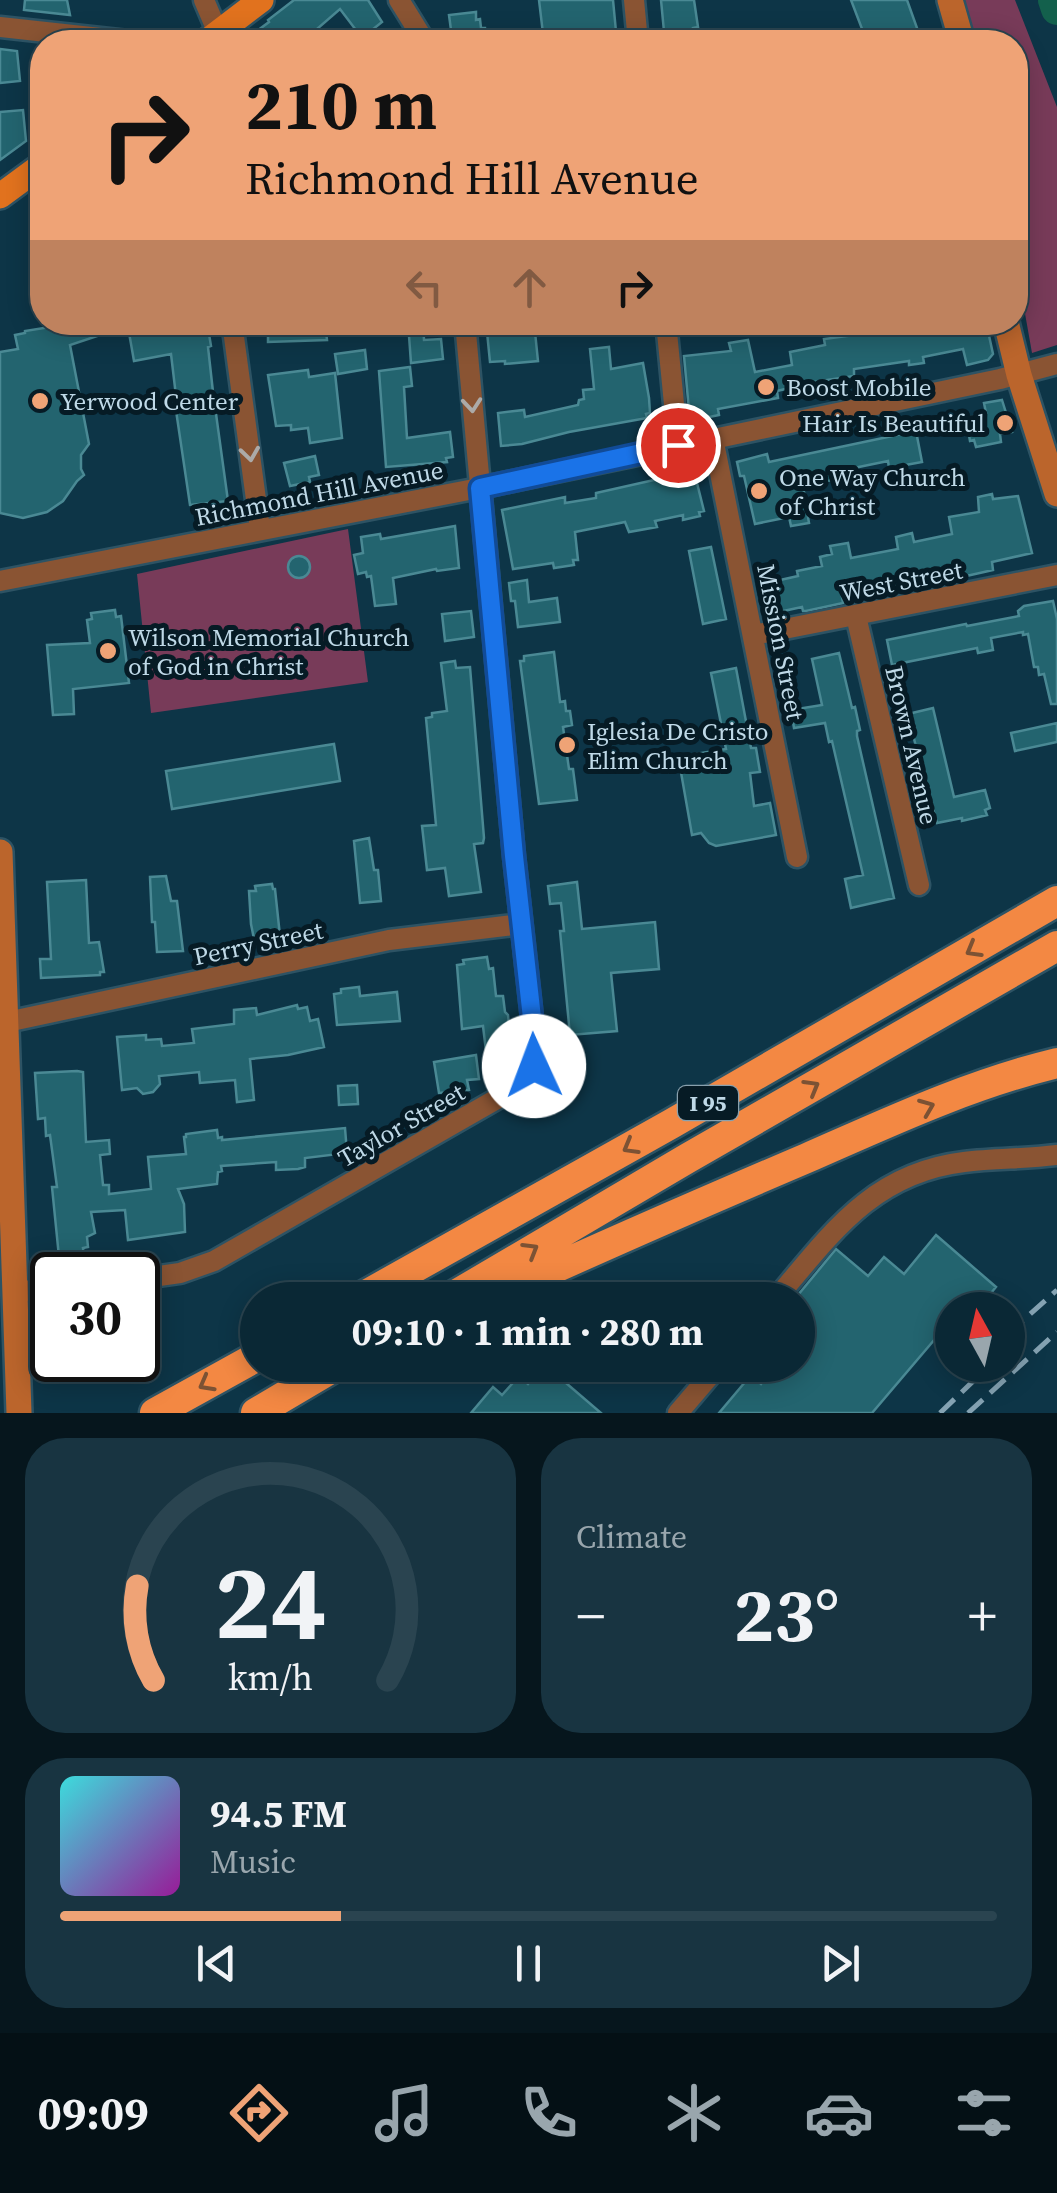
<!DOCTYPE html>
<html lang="en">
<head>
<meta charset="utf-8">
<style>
  body { margin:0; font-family:"Source Serif 4",serif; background:#183441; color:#f1f3f6; height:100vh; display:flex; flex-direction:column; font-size:38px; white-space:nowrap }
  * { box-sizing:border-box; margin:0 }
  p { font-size:32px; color:#99a6ad }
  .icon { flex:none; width:55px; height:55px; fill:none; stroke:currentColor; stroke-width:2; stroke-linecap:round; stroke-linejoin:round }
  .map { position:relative; height:1413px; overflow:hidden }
  .panel { display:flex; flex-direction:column; gap:25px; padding:25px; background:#06161d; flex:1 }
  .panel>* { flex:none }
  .guide { position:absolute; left:30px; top:30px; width:998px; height:305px; border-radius:40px; box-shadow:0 5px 25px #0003,0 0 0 2px #2a4450; background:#efa376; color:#111; overflow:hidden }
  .needle { width:65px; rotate:352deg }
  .controls { position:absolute; left:935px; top:1292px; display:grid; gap:20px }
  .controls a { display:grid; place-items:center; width:90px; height:90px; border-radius:50%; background:#0a2835; box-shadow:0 5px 25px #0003,0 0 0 2px #2a4450; font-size:50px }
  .speed { position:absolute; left:30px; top:1252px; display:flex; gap:20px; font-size:50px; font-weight:700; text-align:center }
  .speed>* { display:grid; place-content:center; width:130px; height:130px; border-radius:50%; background:#0a2835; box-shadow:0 5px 25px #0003,0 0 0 2px #2a4450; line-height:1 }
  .speed .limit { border:5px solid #111; border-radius:15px; background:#fff; color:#111 }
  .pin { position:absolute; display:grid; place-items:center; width:85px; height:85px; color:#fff; margin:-42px; border:5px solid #fff; border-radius:50%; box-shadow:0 2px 10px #0007 }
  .me { position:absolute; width:110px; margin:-55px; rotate:358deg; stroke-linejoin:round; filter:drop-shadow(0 0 8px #0008) }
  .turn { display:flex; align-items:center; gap:35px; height:210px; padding:0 50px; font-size:45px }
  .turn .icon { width:130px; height:130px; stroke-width:2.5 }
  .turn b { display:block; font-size:70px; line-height:85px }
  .lanes { display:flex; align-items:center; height:95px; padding:0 50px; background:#0003; justify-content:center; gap:50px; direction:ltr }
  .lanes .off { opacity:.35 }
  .big { font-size:75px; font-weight:700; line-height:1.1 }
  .panel .tile { flex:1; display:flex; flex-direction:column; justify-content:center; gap:15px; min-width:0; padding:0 35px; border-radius:40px; background:#183441 }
  .panel .dial { align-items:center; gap:0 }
  .dial svg { height:260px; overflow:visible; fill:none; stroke:#2a4450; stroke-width:7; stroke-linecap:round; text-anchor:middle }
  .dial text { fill:#f1f3f6; stroke:none }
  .song { display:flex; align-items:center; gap:30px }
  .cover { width:120px; height:120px; border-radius:15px; background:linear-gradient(135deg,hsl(180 70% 55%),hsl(300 70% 35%)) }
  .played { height:10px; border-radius:5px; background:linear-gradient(90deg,#efa376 30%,#2a4450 30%) }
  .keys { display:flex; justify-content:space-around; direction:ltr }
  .heat { display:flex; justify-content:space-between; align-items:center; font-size:55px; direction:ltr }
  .panel .tiles { flex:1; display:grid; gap:25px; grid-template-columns:1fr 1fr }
  .tile:last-child { grid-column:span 2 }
  .trip { position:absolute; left:240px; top:1282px; width:575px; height:100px; border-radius:50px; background:#0a2835; box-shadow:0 5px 25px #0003,0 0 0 2px #2a4450; font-weight:700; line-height:100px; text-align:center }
  .dock { display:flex; height:160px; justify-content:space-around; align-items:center; background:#041015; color:#99a6ad }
  .dock .icon { width:70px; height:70px }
  .dock .active { color:#efa376 }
  .dock b { font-size:45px; color:#f1f3f6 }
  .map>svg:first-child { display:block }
  .green { fill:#783b59 }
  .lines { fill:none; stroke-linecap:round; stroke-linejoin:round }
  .river { stroke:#13604c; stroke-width:32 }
  .building { fill:#23646f; stroke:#4a8994; stroke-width:2.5 }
  .minor-casing { stroke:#2d5364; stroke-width:25 }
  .secondary-casing { stroke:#2d5364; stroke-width:30 }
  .primary-casing { stroke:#2d5364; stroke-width:30 }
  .motorway-casing { stroke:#2d5364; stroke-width:35 }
  .minor { stroke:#8a5433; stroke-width:20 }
  .secondary { stroke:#bb652c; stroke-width:25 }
  .primary { stroke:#e1721e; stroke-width:25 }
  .motorway { stroke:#f38843; stroke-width:30 }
  .rail { stroke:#85a3b3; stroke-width:5; stroke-dasharray:20 10; stroke-linecap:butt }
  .oneway { stroke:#acaaa8 }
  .oneway2 { stroke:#7c5234 }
  .route-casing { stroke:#114b97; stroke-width:25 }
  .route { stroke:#1a73e8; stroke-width:18 }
  .poi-dot { fill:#efa376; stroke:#061b25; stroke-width:4 }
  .labels { text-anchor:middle; stroke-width:10; stroke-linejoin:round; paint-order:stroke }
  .shield { fill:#061b25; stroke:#88a0ad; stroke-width:2.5 }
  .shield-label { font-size:22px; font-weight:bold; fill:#bfd9e7 }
  .poi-label { font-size:25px; fill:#bfd9e7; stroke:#061b25; text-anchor:start }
  .street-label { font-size:25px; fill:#bfd9e7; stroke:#061b25 }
</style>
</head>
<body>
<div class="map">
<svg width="1057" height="1413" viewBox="0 0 1057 1413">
  <rect width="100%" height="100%" fill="#0d3547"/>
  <!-- green -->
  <path class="green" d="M 964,0 L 1015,0 L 1057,107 L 1057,345 L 1032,353 L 1015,257 L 1015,42 L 976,42 Z
    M 348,529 L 368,682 L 151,713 L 137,574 Z"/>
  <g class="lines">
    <!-- river -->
    <path class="river" d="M 1054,0 L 1057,9"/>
  </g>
  <!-- building -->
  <path class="building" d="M 25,0 L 67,0 L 70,15 L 24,10 Z
    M 294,0 L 368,0 L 382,22 L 362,38 L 340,9 L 302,42 L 242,42 L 269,22 L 268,20 Z
    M 539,0 L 613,0 L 617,42 L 544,42 Z
    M 661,0 L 694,0 L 698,27 L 693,28 L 695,42 L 665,42 Z
    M 851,0 L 907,0 L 922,42 L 867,42 Z
    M 476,12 L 476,20 L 480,19 L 481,28 L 485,28 L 486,42 L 442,42 L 442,31 L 451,30 L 449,15 Z
    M 0,49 L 17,51 L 20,81 L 0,83 Z
    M 23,110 L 26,141 L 0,160 L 0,112 Z
    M 81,322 L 130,322 L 130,325 L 70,345 L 89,444 L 81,455 L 81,469 L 84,475 L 77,481 L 63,501 L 47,512 L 23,518 L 0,513 L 0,352 L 18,349 L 15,335 L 25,333 L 25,331 Z
    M 155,322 L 207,322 L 211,346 L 208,347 L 213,392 L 228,501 L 190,505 L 174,397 L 176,396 L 171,354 L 134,361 L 128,327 Z
    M 408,322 L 423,322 L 424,340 L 441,339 L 443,359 L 411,363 Z
    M 486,322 L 534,322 L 538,361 L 505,364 L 505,361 L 490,362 Z
    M 903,322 L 970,322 L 972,334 L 988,331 L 993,354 L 988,360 L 967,365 L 963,349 L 923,357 L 924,363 L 909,365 L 909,361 L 854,369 L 854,376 L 814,382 L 777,391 L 778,398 L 718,409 L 719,415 L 690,421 L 684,356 L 731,351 L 729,343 L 748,340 L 755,372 L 792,365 L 790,352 L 825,345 L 824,339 L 900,329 L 903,327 Z
    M 307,323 L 325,323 L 327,340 L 268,342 L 268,327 Z
    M 609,347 L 611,369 L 643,363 L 649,398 L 650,413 L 646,414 L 647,418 L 569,432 L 522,444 L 501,446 L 498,413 L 524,410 L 525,417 L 578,405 L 579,400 L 584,399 L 583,390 L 594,389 L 590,349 Z
    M 365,350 L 367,369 L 338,374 L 335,354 Z
    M 410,367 L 412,386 L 404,387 L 407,438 L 450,432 L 453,457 L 446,458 L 447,462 L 386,467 L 379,371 Z
    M 308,370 L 309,377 L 335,373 L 342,438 L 310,443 L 308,428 L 291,430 L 291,425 L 276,426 L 268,375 Z
    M 1002,400 L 1012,432 L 1000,434 L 1001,442 L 976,447 L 974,440 L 970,441 L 966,418 L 986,413 L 984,403 Z
    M 916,431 L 922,462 L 889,468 L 888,461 L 849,469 L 851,476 L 803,486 L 809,523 L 791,526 L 789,517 L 755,524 L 744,476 L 740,476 L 737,462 L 767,454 L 769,462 Z
    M 315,456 L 319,475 L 309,477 L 310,482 L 290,486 L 284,463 Z
    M 694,471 L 704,511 L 699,512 L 700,516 L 683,520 L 683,515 L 655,521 L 657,527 L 629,532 L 625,522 L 575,532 L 578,560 L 573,560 L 574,565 L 554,568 L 553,563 L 513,569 L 502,510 L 565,497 L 565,503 L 596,498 L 596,493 Z
    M 992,494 L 993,499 L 1018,496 L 1032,553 L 992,562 L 993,570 L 962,577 L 961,572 L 888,587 L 842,597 L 843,603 L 806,611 L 803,611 L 802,607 L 774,613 L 771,601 L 766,602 L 762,584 L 798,576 L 797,571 L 822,566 L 820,557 L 832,554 L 830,546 L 848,543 L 851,558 L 898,549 L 896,537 L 912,533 L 914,542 L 952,534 L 949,517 L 979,512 L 978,497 Z
    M 455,526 L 459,568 L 437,571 L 436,569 L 393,578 L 396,604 L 375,606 L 371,576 L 367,577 L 366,572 L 358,574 L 354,555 L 363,553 L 361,537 L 380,534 L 381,539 Z
    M 711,547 L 726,619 L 703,624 L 689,551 Z
    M288 567a11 11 0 1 1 22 0a11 11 0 1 1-22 0Z
    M 527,580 L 529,602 L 557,598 L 560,622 L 518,627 L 515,601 L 511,601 L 509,583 Z
    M 1053,601 L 1057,619 L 1057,704 L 1051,704 L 1044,674 L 1039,675 L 1038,667 L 1034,667 L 1028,634 L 1023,635 L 1023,632 L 991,638 L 993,650 L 978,653 L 977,648 L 892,665 L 887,640 L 966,624 L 967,626 L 1019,616 L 1018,611 L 1024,606 Z
    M 115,610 L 116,617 L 121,616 L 129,683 L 73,689 L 74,714 L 53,715 L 47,645 L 90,643 L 87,620 L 92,619 L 91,613 Z
    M 471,611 L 474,637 L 445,641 L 442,614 Z
    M 554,652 L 560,702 L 565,701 L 566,711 L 570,711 L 572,725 L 563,727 L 569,769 L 573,769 L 577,800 L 539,804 L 520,661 L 524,661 L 524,656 Z
    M 839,653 L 852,708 L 855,707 L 860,730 L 857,731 L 857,736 L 894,898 L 851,908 L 845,879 L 863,875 L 832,741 L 829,742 L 825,723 L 794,728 L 791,710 L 822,705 L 812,659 Z
    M 455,661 L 456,668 L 470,667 L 484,838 L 483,843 L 474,844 L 481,892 L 449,896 L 445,868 L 427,870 L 422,826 L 436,825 L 426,718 L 432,717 L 432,713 L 447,711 L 441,663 Z
    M 736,668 L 751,748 L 756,748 L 760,772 L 750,773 L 754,806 L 770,803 L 776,835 L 716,846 L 709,843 L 701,833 L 692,835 L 679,761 L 690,759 L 689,755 L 726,749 L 711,673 Z
    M 933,708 L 954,797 L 985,790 L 990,808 L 985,810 L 987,815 L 962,821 L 962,818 L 937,823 L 932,805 L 921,808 L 917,794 L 927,792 L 908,714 Z
    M 1057,723 L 1057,742 L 1015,751 L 1011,733 Z
    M 334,744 L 340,781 L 172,809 L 166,771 Z
    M 369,838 L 374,870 L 378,870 L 381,901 L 360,903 L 354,841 Z
    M 166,876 L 171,901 L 177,901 L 183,951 L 157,952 L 155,922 L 152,922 L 150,877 Z
    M 86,880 L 89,943 L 99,942 L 104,972 L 100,972 L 100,975 L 41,978 L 40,959 L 51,959 L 47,882 Z
    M 577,882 L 582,929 L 655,922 L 659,969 L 611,973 L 617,1031 L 570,1035 L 560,931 L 564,931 L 561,903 L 550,904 L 548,886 Z
    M 272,884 L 273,889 L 275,889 L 280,936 L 254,939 L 251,924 L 249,891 L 256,891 L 255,886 Z
    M 487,957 L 489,969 L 493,968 L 496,996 L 503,996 L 505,1012 L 508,1015 L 511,1049 L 486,1051 L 483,1026 L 462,1029 L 457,965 L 464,964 L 463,960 Z
    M 359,987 L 360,996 L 397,992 L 400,1021 L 337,1025 L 334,994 L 341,993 L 341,989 Z
    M 297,1005 L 298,1009 L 307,1007 L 310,1021 L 318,1019 L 324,1047 L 288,1055 L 250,1059 L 254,1100 L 237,1102 L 235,1080 L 200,1083 L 199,1072 L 159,1076 L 160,1084 L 153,1092 L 143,1094 L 137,1088 L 122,1090 L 117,1037 L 146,1035 L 146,1040 L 161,1039 L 162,1046 L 194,1043 L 192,1029 L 234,1024 L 234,1010 L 256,1008 L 257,1015 Z
    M 476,1055 L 479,1079 L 467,1080 L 469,1090 L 439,1093 L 434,1062 Z
    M 77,1071 L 83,1072 L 86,1142 L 109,1140 L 110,1154 L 100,1155 L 103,1185 L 109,1185 L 109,1194 L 151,1189 L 148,1157 L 186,1154 L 184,1137 L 186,1137 L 186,1134 L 217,1130 L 218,1138 L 222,1137 L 222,1140 L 345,1128 L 347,1153 L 305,1158 L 305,1167 L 298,1169 L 276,1170 L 276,1162 L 221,1166 L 222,1171 L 218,1172 L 217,1184 L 178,1189 L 184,1204 L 185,1232 L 128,1240 L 125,1210 L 91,1212 L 95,1233 L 87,1237 L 88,1247 L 83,1248 L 84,1255 L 59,1257 L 52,1187 L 57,1187 L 50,1135 L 46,1136 L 45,1118 L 38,1119 L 35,1073 Z
    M 357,1085 L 358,1104 L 339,1105 L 338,1086 Z
    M 936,1235 L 996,1287 L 977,1310 L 952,1310 L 952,1339 L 945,1348 L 935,1339 L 872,1413 L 719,1413 L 751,1375 L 761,1384 L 776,1365 L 798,1365 L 798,1340 L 807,1329 L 798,1321 L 798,1295 L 836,1249 L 868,1276 L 884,1257 L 904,1274 Z
    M 545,1365 L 601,1413 L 471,1413 L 493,1387 L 502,1395 L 519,1376 L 528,1384 Z"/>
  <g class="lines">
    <defs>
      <path id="minor" d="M 204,0 L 218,33
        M 399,0 L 425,42
        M 634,0 L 638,42
        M 0,27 L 137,42
        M 232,322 L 260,529
        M 666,322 L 678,445
        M 713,438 L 797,857
        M 0,581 L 479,488 L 1000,379 L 1057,364
        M 856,616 L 919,885
        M 754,635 L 1057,575
        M 7,1022 L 389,940 L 521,924
        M 138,1279 L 180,1273 L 214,1261 L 502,1096 C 524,1083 536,1072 535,1045 L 514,856 L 465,322
        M 14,1292 L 52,1288
        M 775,1300 C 830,1235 872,1173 964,1162 C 995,1158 1026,1159 1057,1155
        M 678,1413 L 719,1365"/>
      <path id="secondary" d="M 950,0 L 962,42
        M 1006,322 L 1019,375 L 1057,494
        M 0,852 L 19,1413"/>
      <path id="primary" d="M 206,42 L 261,0
        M 0,196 L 42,165"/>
      <path id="motorway" d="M 357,1300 L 671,1124 L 1057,901
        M 447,1300 L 688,1158 L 1057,946
        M 485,1300 C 591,1251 699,1204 807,1158 C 889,1122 970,1084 1057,1063
        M 155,1413 L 258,1356
        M 256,1413 L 337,1365"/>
    </defs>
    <!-- minor casing -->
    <use href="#minor" class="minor-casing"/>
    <!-- secondary casing -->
    <use href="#secondary" class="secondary-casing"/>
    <!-- primary casing -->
    <use href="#primary" class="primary-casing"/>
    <!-- motorway casing -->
    <use href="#motorway" class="motorway-casing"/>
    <!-- minor -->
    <use href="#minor" class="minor"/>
    <!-- secondary -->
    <use href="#secondary" class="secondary"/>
    <!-- primary -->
    <use href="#primary" class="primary"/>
    <!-- motorway -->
    <use href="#motorway" class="motorway"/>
    <!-- rail -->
    <path class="rail" d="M 1008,1334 L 1057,1290
      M 940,1413 L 990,1365
      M 968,1413 L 1057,1332"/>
  </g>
  <!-- one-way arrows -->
  <defs><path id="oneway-chevron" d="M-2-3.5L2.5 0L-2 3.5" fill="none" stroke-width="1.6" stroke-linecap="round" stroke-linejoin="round" transform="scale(2.5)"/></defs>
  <g class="oneway">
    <use href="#oneway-chevron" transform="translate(472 405) rotate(85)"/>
    <use href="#oneway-chevron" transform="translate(250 454) rotate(82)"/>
  </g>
  <g class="oneway2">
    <use href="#oneway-chevron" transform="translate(973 950) rotate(150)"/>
    <use href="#oneway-chevron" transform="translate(812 1087) rotate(-30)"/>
    <use href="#oneway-chevron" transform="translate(927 1107) rotate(-22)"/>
    <use href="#oneway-chevron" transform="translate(630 1147) rotate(150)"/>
    <use href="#oneway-chevron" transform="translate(531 1250) rotate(-31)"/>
    <use href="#oneway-chevron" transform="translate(206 1384) rotate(151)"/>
  </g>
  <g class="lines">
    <defs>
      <path id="route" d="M 534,1066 L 535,1045 L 514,856 L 480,488 L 678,445"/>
    </defs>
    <!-- route casing -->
    <use href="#route" class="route-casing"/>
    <!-- route -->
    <use href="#route" class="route"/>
  </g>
  <!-- markers -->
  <g class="poi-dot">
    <circle cx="766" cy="387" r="10"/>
    <circle cx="40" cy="401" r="10"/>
    <circle cx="1005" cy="423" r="10"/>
    <circle cx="759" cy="491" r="10"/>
    <circle cx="108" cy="651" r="10"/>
    <circle cx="567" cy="745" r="10"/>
  </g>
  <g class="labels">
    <!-- shield labels -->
    <rect class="shield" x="678" y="1086" width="60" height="34" rx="8"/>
    <g class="shield-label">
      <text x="708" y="1111">I 95</text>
    </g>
    <!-- poi labels -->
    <g class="poi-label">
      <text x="786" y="396">Boost Mobile</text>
      <text x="60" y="410">Yerwood Center</text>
      <text x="985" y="432" text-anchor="end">Hair Is Beautiful</text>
      <text x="779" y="486">One Way Church<tspan x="779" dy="29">of Christ</tspan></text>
      <text x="128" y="646">Wilson Memorial Church<tspan x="128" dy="29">of God in Christ</tspan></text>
      <text x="587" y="740">Iglesia De Cristo<tspan x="587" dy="29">Elim Church</tspan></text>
    </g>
    <!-- street labels -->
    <g class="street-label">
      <text transform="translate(319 493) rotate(-11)" y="9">Richmond Hill Avenue</text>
      <text transform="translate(901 581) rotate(-11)" y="9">West Street</text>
      <text transform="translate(781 642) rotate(79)" y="9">Mission Street</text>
      <text transform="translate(912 745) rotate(77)" y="9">Brown Avenue</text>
      <text transform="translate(258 943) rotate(-12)" y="9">Perry Street</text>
      <text transform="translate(401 1125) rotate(-30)" y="9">Taylor Street</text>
    </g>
  </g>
</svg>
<div class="controls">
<a><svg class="needle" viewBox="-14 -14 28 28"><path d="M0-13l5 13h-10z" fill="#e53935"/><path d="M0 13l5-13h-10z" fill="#99a6ad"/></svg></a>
</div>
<div class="speed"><div class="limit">30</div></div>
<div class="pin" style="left:678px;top:445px;background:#d93025"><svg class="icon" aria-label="arrive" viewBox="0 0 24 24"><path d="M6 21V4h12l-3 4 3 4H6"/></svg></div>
<svg class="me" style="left:534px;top:1066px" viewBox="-20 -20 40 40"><circle r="19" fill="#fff"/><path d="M0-13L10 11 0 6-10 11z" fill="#1a73e8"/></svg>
<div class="trip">09:10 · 1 min · 280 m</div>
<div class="guide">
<div class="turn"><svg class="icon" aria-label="right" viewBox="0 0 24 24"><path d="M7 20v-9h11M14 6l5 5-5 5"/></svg><div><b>210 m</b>Richmond Hill Avenue</div></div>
<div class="lanes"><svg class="icon off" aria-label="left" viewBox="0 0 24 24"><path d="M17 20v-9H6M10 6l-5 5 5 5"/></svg><svg class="icon off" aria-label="ahead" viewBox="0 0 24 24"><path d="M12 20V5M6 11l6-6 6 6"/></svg><svg class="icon" aria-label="right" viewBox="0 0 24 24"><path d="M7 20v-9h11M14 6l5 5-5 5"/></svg></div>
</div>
</div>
<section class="panel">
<div class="tiles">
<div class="tile dial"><svg viewBox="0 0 100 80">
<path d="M14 69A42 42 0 1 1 86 69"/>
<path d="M14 69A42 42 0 0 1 9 40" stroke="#efa376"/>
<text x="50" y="56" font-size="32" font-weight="700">24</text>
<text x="50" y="72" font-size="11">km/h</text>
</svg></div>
<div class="tile"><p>Climate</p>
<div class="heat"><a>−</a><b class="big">23°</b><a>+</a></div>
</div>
<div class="tile">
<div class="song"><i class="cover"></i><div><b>94.5 FM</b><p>Music</p></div></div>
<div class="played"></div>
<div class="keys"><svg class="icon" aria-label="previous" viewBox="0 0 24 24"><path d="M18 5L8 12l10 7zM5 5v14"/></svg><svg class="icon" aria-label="pause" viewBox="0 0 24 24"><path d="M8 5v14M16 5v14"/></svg><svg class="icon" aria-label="next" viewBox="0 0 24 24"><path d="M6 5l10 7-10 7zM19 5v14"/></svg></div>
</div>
</div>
</section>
<nav class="dock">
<b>09:09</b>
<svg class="icon active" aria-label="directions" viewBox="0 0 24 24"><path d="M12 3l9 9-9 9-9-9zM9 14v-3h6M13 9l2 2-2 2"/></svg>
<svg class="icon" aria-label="music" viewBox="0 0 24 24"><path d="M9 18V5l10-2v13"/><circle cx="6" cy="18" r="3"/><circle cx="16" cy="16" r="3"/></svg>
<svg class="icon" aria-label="phone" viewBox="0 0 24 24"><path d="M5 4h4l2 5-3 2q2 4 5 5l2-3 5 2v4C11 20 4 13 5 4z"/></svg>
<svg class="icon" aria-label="climate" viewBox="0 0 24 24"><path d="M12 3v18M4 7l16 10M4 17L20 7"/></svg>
<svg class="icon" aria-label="car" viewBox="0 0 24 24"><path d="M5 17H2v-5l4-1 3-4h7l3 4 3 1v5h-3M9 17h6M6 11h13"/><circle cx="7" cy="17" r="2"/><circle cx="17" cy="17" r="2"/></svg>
<svg class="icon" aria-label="filters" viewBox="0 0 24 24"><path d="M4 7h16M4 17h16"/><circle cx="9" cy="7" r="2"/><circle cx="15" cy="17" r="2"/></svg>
</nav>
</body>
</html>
